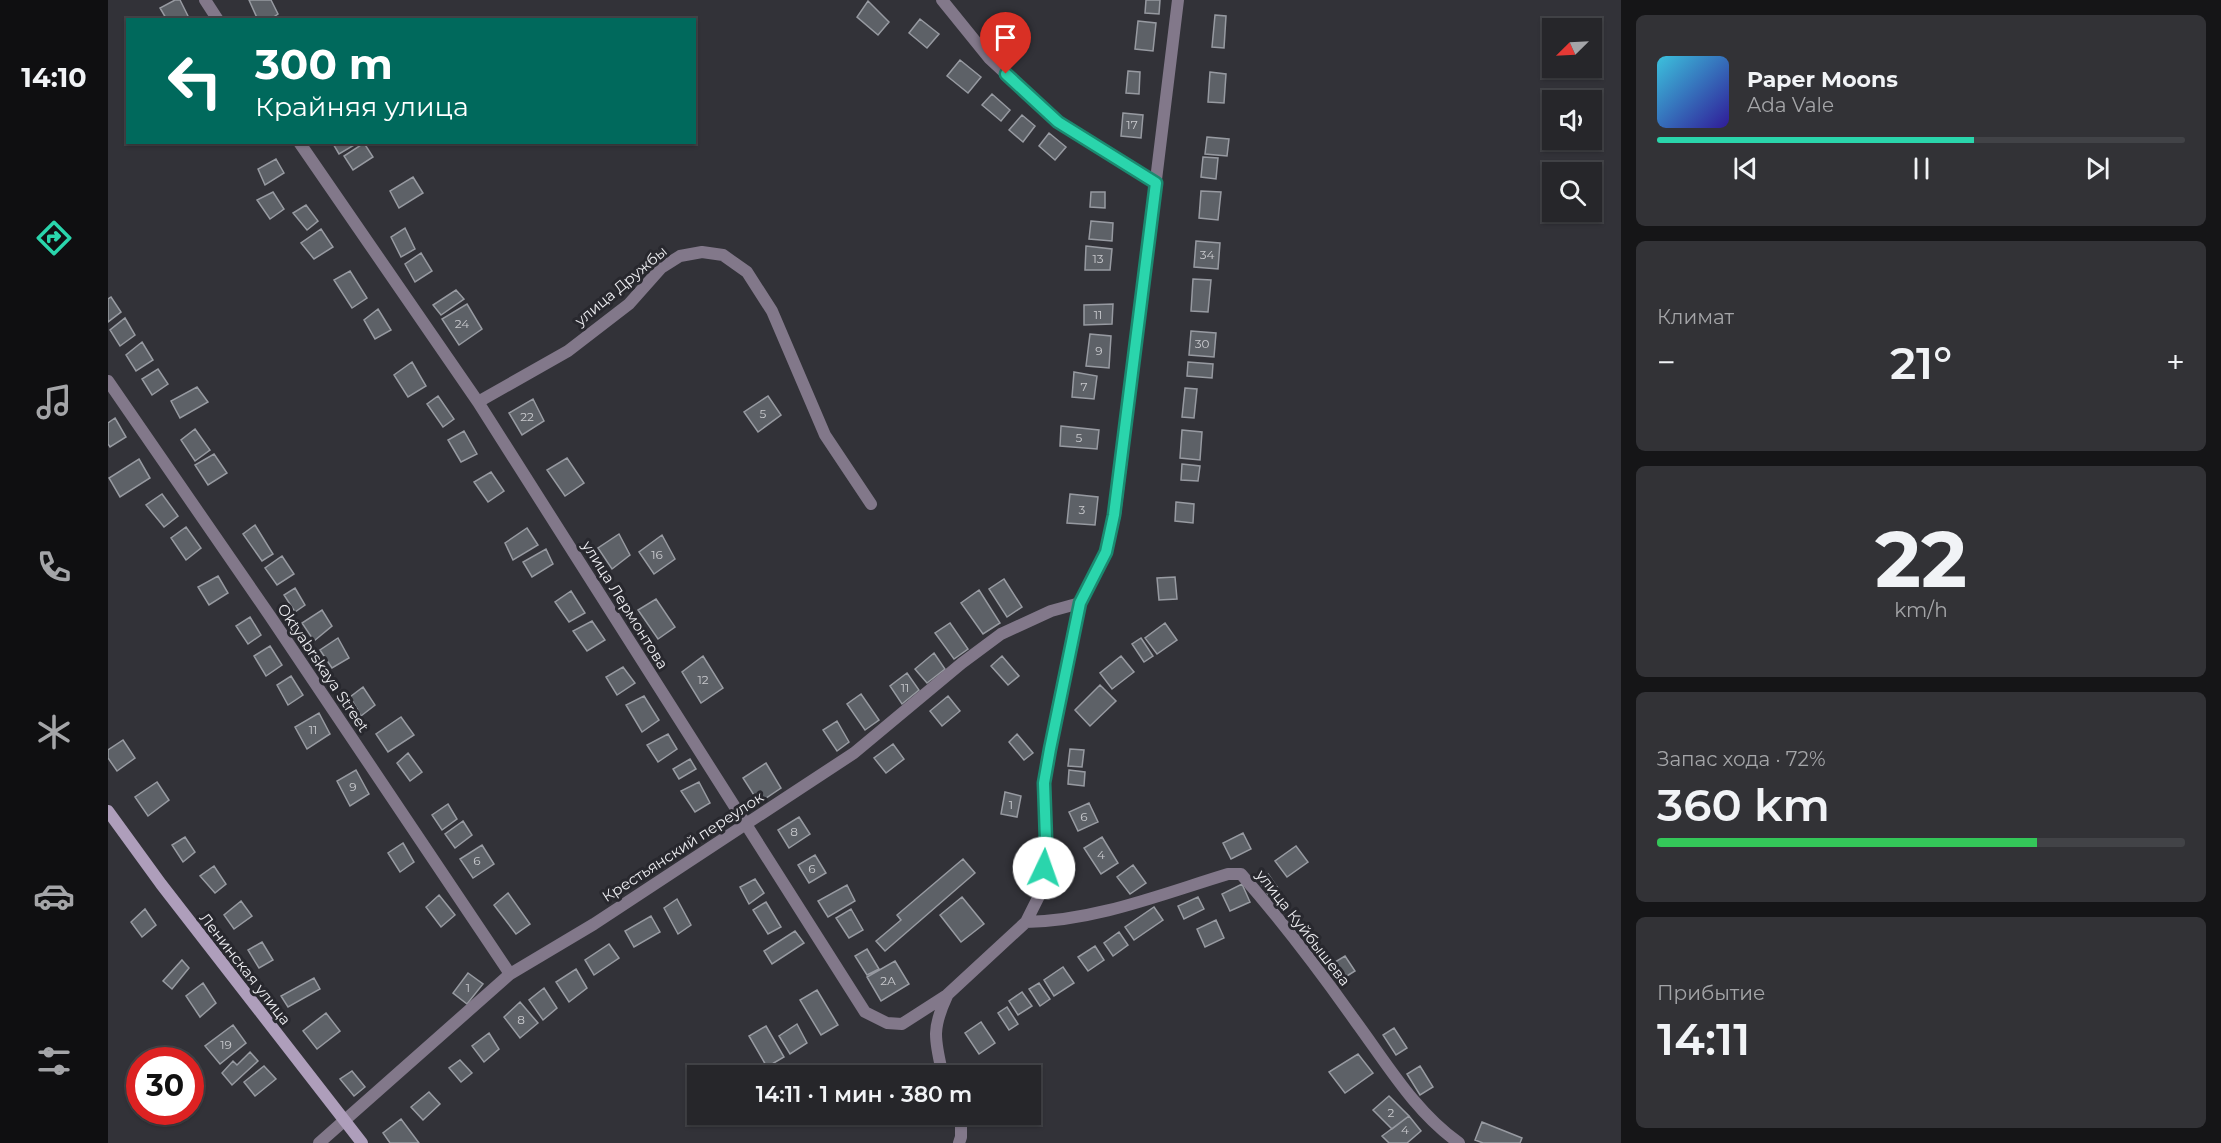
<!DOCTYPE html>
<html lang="ru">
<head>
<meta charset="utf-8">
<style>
  body { margin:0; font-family:Montserrat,sans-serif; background:#323236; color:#f1f3f6; height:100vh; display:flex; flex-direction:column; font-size:22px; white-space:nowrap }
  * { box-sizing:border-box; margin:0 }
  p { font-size:20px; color:#a4a5a8 }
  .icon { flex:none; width:33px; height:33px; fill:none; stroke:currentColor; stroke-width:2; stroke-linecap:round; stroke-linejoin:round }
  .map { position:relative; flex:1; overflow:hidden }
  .panel { display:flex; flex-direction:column; gap:15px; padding:15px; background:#151517; width:600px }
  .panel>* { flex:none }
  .top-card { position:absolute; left:18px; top:18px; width:570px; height:126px; border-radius:0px; box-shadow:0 2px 4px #0004,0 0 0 2px #424347; background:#00695c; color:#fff; overflow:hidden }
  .needle { width:39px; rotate:246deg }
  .tools { position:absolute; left:1434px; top:18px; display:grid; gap:12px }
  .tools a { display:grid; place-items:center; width:60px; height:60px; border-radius:0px; background:#26262a; box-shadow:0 2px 4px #0004,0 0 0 2px #424347; font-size:30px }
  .speed { position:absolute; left:18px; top:1047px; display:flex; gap:12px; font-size:30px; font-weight:700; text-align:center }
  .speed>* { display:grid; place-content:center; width:78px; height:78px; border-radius:50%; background:#26262a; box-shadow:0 2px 4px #0004,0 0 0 2px #424347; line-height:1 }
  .speed .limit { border:9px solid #d22; background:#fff; color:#111 }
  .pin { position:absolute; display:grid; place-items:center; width:51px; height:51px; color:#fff; margin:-62px -26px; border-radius:50% 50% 50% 0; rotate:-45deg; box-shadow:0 0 6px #0007 }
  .pin .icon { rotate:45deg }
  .me { position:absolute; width:66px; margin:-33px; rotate:3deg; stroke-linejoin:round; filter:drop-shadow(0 0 4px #0008) }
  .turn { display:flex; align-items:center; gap:21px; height:126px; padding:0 30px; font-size:27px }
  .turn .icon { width:78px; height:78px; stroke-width:2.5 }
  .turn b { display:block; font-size:42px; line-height:51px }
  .big { font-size:45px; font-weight:600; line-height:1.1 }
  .panel .widget { flex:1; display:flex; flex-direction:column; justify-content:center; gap:9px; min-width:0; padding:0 21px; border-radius:9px; background:#323236 }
  .panel .dial { align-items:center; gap:0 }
  .dial b { font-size:78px; line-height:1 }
  .song { display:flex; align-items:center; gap:18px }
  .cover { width:72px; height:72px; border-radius:9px; background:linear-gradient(135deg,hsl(190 70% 55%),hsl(250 70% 35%)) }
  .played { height:6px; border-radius:3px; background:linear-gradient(90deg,#2ad5ac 60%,#424347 60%) }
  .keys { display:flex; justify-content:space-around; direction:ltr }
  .heat { display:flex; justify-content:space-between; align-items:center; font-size:33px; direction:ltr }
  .charge { height:9px; border-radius:4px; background:linear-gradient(90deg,#34c759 72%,#424347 0) }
  .trip { position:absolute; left:579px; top:1065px; width:354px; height:60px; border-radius:0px; background:#26262a; box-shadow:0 2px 4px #0004,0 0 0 2px #424347; font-weight:600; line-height:60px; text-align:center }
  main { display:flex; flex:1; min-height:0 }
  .tab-bar { display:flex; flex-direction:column; width:108px; justify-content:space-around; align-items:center; background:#0f0f11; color:#a4a5a8 }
  .tab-bar .icon { width:42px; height:42px }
  .tab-bar .selected { color:#2ad5ac }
  .tab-bar b { font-size:27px; color:#f1f3f6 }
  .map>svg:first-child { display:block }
  .building { fill:#5d6167; stroke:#979aa1; stroke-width:1.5 }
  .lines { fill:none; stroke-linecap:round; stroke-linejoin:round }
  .street { stroke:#82788a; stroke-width:12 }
  .secondary { stroke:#ae9ebb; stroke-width:12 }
  .route-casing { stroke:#1b8a70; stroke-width:15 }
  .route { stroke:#2ad5ac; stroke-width:10 }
  .labels { text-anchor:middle; stroke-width:6; stroke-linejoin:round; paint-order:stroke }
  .number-label { font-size:12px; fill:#c9cace }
  .street-label { font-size:15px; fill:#ededf1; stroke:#28282e }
</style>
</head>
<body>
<main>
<nav class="tab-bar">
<b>14:10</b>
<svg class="icon selected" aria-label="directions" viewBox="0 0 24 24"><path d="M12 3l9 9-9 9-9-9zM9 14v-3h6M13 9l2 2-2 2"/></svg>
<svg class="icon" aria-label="music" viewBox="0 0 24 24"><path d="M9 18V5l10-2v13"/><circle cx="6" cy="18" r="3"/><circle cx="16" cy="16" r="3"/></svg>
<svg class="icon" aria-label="phone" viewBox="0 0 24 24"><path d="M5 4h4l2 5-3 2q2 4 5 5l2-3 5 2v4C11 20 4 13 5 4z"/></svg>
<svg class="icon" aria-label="climate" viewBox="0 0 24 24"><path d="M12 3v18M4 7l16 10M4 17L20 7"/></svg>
<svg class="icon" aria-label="car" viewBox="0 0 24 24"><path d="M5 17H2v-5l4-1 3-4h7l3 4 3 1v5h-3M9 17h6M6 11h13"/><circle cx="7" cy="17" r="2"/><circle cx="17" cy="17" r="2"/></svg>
<svg class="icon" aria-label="filters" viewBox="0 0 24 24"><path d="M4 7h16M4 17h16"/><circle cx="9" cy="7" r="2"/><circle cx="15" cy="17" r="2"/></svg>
</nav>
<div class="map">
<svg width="1513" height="1143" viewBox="0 0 1513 1143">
  <rect width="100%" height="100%" fill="#323238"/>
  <!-- building -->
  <path class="building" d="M 67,0 L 72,0 L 81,18 L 59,20 L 52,8 Z
    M 141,0 L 163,0 L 170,14 L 161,20 L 150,20 Z
    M 1038,0 L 1052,0 L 1051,14 L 1037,13 Z
    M 760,1 L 781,22 L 770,35 L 749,17 Z
    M 1107,15 L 1118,16 L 1116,48 L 1104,47 Z
    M 812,19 L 831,34 L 819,48 L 801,33 Z
    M 1030,21 L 1048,23 L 1045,51 L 1027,49 Z
    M 852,60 L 873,77 L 860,93 L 839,76 Z
    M 1020,71 L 1032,72 L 1031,94 L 1018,93 Z
    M 1102,72 L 1118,74 L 1116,103 L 1100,102 Z
    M 884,94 L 902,110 L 893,121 L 874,105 Z
    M 1015,113 L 1035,115 L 1033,138 L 1013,136 Z
    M 914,115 L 927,126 L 915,142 L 901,130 Z
    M 941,133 L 958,147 L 947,160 L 931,146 Z
    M 1099,137 L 1121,139 L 1119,156 L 1097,154 Z
    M 224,142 L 247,142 L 248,144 L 231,154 Z
    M 256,143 L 265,157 L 245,170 L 236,156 Z
    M 1095,157 L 1110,158 L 1108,179 L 1093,177 Z
    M 168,159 L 176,173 L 157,185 L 150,169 Z
    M 305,177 L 315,193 L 291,208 L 282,191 Z
    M 1093,191 L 1113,192 L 1110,220 L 1091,218 Z
    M 165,192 L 176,209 L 162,219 L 149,200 Z
    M 983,192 L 997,192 L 997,208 L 982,207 Z
    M 198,205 L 210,221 L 199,230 L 185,213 Z
    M 983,221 L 1005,223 L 1004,241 L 981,239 Z
    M 297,228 L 307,249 L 293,257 L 283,237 Z
    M 213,229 L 225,247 L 206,259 L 193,243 Z
    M 1088,241 L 1112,243 L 1110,269 L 1086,267 Z
    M 978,246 L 1004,249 L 1002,270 L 977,270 Z
    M 313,253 L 324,271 L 307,282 L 297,264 Z
    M 242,271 L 259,298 L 244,308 L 226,280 Z
    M 1085,279 L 1103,280 L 1100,312 L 1083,311 Z
    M 348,290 L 356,299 L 333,315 L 325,305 Z
    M 3,297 L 13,312 L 0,322 L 0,299 Z
    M 359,304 L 374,329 L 351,345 L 334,319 Z
    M 1005,304 L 1004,324 L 976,325 L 976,305 Z
    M 270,309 L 283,330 L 267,339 L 256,320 Z
    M 17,318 L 27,335 L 12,346 L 2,330 Z
    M 1083,331 L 1108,333 L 1106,357 L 1081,355 Z
    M 982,334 L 1003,336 L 1001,368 L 978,366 Z
    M 34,342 L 45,360 L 28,371 L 18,355 Z
    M 304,362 L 318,386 L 300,397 L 286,375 Z
    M 1080,362 L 1105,364 L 1104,378 L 1079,376 Z
    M 50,369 L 60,384 L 44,395 L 34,379 Z
    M 966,372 L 989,376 L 986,399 L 964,397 Z
    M 89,387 L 100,402 L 72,418 L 63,401 Z
    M 1077,388 L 1089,389 L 1086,418 L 1074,417 Z
    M 330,396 L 346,419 L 335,427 L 319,404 Z
    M 660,396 L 673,415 L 650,432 L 636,412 Z
    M 425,399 L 436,421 L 414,435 L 401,413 Z
    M 7,418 L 18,437 L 2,447 L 0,444 L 0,423 Z
    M 953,426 L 991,430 L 989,449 L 952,446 Z
    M 87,429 L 102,450 L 87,461 L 73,440 Z
    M 1074,430 L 1094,432 L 1092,460 L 1072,458 Z
    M 356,431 L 369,454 L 353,462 L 340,440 Z
    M 106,454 L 119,473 L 100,485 L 87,465 Z
    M 459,458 L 476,483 L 457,496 L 439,470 Z
    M 31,459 L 42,478 L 12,497 L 1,478 Z
    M 1074,464 L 1092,466 L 1090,481 L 1073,480 Z
    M 383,472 L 396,491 L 380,502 L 366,482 Z
    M 54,494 L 70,516 L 56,527 L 38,505 Z
    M 962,494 L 990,497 L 987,525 L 959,523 Z
    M 1068,502 L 1086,504 L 1085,523 L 1067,521 Z
    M 147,525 L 165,554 L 154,561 L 135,534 Z
    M 78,527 L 93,548 L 78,560 L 63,538 Z
    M 419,528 L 430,545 L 405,560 L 397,543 Z
    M 511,534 L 522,555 L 504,569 L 490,548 Z
    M 554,535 L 567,559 L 546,574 L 531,552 Z
    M 438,549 L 445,564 L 424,577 L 415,562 Z
    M 174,556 L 186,574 L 169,585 L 157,568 Z
    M 110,576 L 120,593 L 101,605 L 90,587 Z
    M 1067,577 L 1069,599 L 1051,600 L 1049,578 Z
    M 896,579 L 914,607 L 899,617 L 881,589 Z
    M 187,588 L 197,605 L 187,612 L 176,595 Z
    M 871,590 L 892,623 L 875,634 L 853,603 Z
    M 463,591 L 477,613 L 461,622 L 447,602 Z
    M 548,599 L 567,627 L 550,639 L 530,610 Z
    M 214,610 L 224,626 L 206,641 L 194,623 Z
    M 142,617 L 153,635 L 140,644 L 128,626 Z
    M 484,621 L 497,640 L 479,651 L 465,631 Z
    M 842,623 L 860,649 L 846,659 L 827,633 Z
    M 1057,623 L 1069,640 L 1049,654 L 1037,638 Z
    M 230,638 L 241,658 L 224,668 L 212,650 Z
    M 1033,638 L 1045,656 L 1036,662 L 1024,644 Z
    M 162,646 L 174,665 L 158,676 L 146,656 Z
    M 826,653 L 837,669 L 819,683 L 807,669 Z
    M 595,656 L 615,688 L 593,703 L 574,672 Z
    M 894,656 L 911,676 L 900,685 L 883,666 Z
    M 1013,656 L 1026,672 L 1004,689 L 992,673 Z
    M 515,667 L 527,683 L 509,695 L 498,677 Z
    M 799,673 L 811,690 L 794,704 L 782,686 Z
    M 183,676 L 195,695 L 180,705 L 169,685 Z
    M 992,685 L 1008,701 L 982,726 L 967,710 Z
    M 255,687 L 267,705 L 253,716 L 242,697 Z
    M 753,694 L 771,720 L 757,730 L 739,704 Z
    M 536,696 L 551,720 L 534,732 L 518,705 Z
    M 840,696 L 852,711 L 834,726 L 822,711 Z
    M 211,713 L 222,734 L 199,749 L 187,727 Z
    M 293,717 L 306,735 L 280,752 L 268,734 Z
    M 729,721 L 741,742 L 729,751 L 715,730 Z
    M 560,734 L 569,749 L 550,762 L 539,745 Z
    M 909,734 L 925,753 L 916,760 L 901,742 Z
    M 15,740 L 27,758 L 9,771 L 0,758 L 0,750 Z
    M 785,744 L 796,759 L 778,773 L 766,758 Z
    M 962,749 L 976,750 L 974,767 L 960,766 Z
    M 300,753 L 314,772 L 302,781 L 289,763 Z
    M 582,759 L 588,769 L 571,779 L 565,769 Z
    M 658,763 L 673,788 L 651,803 L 635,778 Z
    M 248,770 L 261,794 L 242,806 L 229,781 Z
    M 961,770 L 977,772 L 976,786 L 960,784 Z
    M 49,782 L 61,800 L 40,816 L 27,797 Z
    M 591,782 L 602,803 L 587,812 L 573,791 Z
    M 897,792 L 913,796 L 909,817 L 893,814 Z
    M 981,803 L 990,822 L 970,831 L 961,812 Z
    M 340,804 L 349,819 L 334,830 L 324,815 Z
    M 691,817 L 702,834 L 681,848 L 670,830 Z
    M 355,821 L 364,835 L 347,848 L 337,834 Z
    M 1135,833 L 1143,849 L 1123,859 L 1115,843 Z
    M 77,837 L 87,852 L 75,862 L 64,845 Z
    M 994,837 L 1010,863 L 993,874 L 976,848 Z
    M 295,843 L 306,862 L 292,872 L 280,853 Z
    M 374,845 L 386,864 L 365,878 L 352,859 Z
    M 1188,846 L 1200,862 L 1179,877 L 1167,861 Z
    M 707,855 L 718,873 L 701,883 L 690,865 Z
    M 855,859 L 867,873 L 777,951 L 768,941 L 793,920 L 789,915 Z
    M 1025,865 L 1038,883 L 1022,894 L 1009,877 Z
    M 106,866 L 118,884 L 107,893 L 92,876 Z
    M 1160,874 L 1172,891 L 1162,898 L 1151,881 Z
    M 647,879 L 656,893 L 641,904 L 632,887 Z
    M 1134,884 L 1142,902 L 1122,911 L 1114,894 Z
    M 739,885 L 747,901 L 720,917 L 710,901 Z
    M 400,893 L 422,924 L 408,934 L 386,905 Z
    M 331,895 L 347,915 L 333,927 L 318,907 Z
    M 854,897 L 876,924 L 853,942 L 832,915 Z
    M 1090,897 L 1096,909 L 1076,919 L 1070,906 Z
    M 569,899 L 583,925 L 570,934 L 556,908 Z
    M 133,901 L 144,916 L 126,929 L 116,915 Z
    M 658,902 L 673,927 L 660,934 L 645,910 Z
    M 1046,907 L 1055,920 L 1026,940 L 1017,927 Z
    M 37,909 L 48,925 L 34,937 L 23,922 Z
    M 743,909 L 755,930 L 741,938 L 728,918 Z
    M 543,916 L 552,932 L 526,947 L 517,931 Z
    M 1108,920 L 1116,938 L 1097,947 L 1089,929 Z
    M 687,931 L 696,943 L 664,964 L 656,951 Z
    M 1011,932 L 1020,945 L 1005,956 L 996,943 Z
    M 154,942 L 165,960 L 151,968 L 140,950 Z
    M 501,944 L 511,958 L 486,975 L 477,960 Z
    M 987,946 L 996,960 L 980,971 L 970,957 Z
    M 759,949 L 771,969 L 759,975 L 747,956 Z
    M 1237,956 L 1247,971 L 1231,981 L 1222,965 Z
    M 74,960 L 81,968 L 64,989 L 55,981 Z
    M 787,961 L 801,984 L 773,1001 L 759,977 Z
    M 955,967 L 966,983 L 946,996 L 936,980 Z
    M 468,969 L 479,988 L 461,1002 L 448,982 Z
    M 360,973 L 375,984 L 359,1004 L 345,993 Z
    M 206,978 L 212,989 L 180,1007 L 173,996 Z
    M 95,983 L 108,1003 L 92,1017 L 78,996 Z
    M 931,983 L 942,999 L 932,1006 L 921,989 Z
    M 436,988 L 449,1008 L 435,1020 L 421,1000 Z
    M 709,990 L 730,1025 L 713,1035 L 692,1000 Z
    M 914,992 L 924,1006 L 910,1015 L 901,1001 Z
    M 412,1002 L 430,1023 L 412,1038 L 396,1017 Z
    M 899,1007 L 910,1024 L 901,1030 L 890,1013 Z
    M 218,1013 L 232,1031 L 209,1049 L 195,1031 Z
    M 873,1022 L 887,1043 L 871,1054 L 857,1033 Z
    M 689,1024 L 699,1043 L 682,1054 L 671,1036 Z
    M 125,1025 L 138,1043 L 112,1064 L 97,1046 Z
    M 658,1026 L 676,1057 L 659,1067 L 641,1036 Z
    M 1286,1028 L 1299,1048 L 1288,1055 L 1275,1035 Z
    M 381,1033 L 391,1049 L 376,1062 L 364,1046 Z
    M 142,1052 L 150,1061 L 124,1085 L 114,1073 L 125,1061 L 129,1065 Z
    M 1250,1054 L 1265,1073 L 1237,1093 L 1221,1072 Z
    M 352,1060 L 364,1073 L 353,1082 L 341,1068 Z
    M 156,1066 L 168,1079 L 147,1096 L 136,1082 Z
    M 1312,1066 L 1325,1087 L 1312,1095 L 1299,1074 Z
    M 244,1071 L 257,1087 L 246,1096 L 232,1079 Z
    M 321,1092 L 332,1104 L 315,1120 L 303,1107 Z
    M 1281,1096 L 1301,1116 L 1284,1129 L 1265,1110 Z
    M 1301,1116 L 1313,1131 L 1299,1143 L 1281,1143 L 1274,1136 Z
    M 293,1119 L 311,1143 L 282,1143 L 275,1133 Z
    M 1374,1122 L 1414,1138 L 1412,1143 L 1375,1143 L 1367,1140 Z"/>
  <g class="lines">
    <!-- street -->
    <path class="street" d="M 97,0 L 110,20
      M 834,0 L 881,58 L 950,122 L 1048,183
      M 191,142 L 370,402 L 757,1012 L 779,1023 L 794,1024 L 839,995 L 918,922 L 931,896 L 938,840 L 936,783 L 942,749 L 972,603 L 998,552 L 1007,515 L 1070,0
      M 0,381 L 162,616 L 402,974
      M 370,402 L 460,351 L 521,304 L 553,268 L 572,256 L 594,252 L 615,255 L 639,272 L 664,311 L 717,435 L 763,504
      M 918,922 C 987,921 1054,894 1120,874 L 1133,874 C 1174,921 1212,971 1248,1022 C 1279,1064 1307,1112 1351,1143
      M 835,1076 C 827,1040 823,1030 839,996
      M 211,1143 L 402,974 L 486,924 L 746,753 L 854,663 L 893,634 L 943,611 L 972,603
      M 851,1143 L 853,1137 L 853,1114"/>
    <!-- secondary -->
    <path class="secondary" d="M 0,811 L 53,884 L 254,1143"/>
  </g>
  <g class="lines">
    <defs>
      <path id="route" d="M 898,74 L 950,122 L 1048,183 L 1006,515 L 998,552 L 972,603 L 942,749 L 936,783 L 938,840 L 936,868"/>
    </defs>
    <!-- route casing -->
    <use href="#route" class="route-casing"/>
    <!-- route -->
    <use href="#route" class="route"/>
  </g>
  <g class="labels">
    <!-- number labels -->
    <g class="number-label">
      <text x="1024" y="129">17</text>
      <text x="1099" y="259">34</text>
      <text x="990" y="263">13</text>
      <text x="990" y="319">11</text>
      <text x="354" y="328">24</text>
      <text x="1094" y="348">30</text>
      <text x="991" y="355">9</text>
      <text x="976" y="391">7</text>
      <text x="655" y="418">5</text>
      <text x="419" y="421">22</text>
      <text x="971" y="442">5</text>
      <text x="974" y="514">3</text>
      <text x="549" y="559">16</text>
      <text x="595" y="684">12</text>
      <text x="797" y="692">11</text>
      <text x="205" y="734">11</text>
      <text x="245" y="791">9</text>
      <text x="903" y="809">1</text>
      <text x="976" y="821">6</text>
      <text x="686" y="836">8</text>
      <text x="993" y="859">4</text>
      <text x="369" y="865">6</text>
      <text x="704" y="873">6</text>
      <text x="780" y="985">2А</text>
      <text x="360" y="992">1</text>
      <text x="413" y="1024">8</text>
      <text x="118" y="1049">19</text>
      <text x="1283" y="1117">2</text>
      <text x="1297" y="1134">4</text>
    </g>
    <!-- street labels -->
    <g class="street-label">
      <text transform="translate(513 286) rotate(-40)" y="5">улица Дружбы</text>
      <text transform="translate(517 605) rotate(58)" y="5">улица Лермонтова</text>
      <text transform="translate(215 668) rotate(56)" y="5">Oktyabrskaya Street</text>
      <text transform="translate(575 847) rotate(-33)" y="5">Крестьянский переулок</text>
      <text transform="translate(1195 928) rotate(52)" y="5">улица Куйбышева</text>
      <text transform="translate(137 969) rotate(52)" y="5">Ленинская улица</text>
    </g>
  </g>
</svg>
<div class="tools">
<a><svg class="needle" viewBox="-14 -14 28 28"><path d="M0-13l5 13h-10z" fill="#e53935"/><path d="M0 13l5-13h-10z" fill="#a4a5a8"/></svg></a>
<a><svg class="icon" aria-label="sound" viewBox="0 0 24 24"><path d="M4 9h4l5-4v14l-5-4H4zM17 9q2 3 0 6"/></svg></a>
<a><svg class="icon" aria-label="search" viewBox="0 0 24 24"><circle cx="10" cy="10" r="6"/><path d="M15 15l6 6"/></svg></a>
</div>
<div class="speed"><div class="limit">30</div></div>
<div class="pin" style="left:898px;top:74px;background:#d93025"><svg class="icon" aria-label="arrive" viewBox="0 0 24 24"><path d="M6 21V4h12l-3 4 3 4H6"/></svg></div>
<svg class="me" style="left:936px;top:868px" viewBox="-20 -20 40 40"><circle r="19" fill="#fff"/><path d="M0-13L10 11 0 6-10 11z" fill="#2ad5ac"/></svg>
<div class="trip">14:11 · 1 мин · 380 m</div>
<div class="top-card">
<div class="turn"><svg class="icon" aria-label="left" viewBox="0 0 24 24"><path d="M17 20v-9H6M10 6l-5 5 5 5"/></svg><div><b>300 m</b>Крайняя улица</div></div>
</div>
</div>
<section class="panel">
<div class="widget">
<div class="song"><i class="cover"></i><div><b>Paper Moons</b><p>Ada Vale</p></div></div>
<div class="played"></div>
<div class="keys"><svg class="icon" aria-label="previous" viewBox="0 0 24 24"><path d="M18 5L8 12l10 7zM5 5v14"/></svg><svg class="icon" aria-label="pause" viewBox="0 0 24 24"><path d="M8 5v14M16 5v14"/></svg><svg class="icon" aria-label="next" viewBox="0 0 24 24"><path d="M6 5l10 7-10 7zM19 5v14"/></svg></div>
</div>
<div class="widget"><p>Климат</p>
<div class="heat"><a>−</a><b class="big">21°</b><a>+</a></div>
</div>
<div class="widget dial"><b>22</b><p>km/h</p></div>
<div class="widget"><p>Запас хода · 72%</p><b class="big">360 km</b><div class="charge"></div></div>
<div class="widget"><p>Прибытие</p><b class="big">14:11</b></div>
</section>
</main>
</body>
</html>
